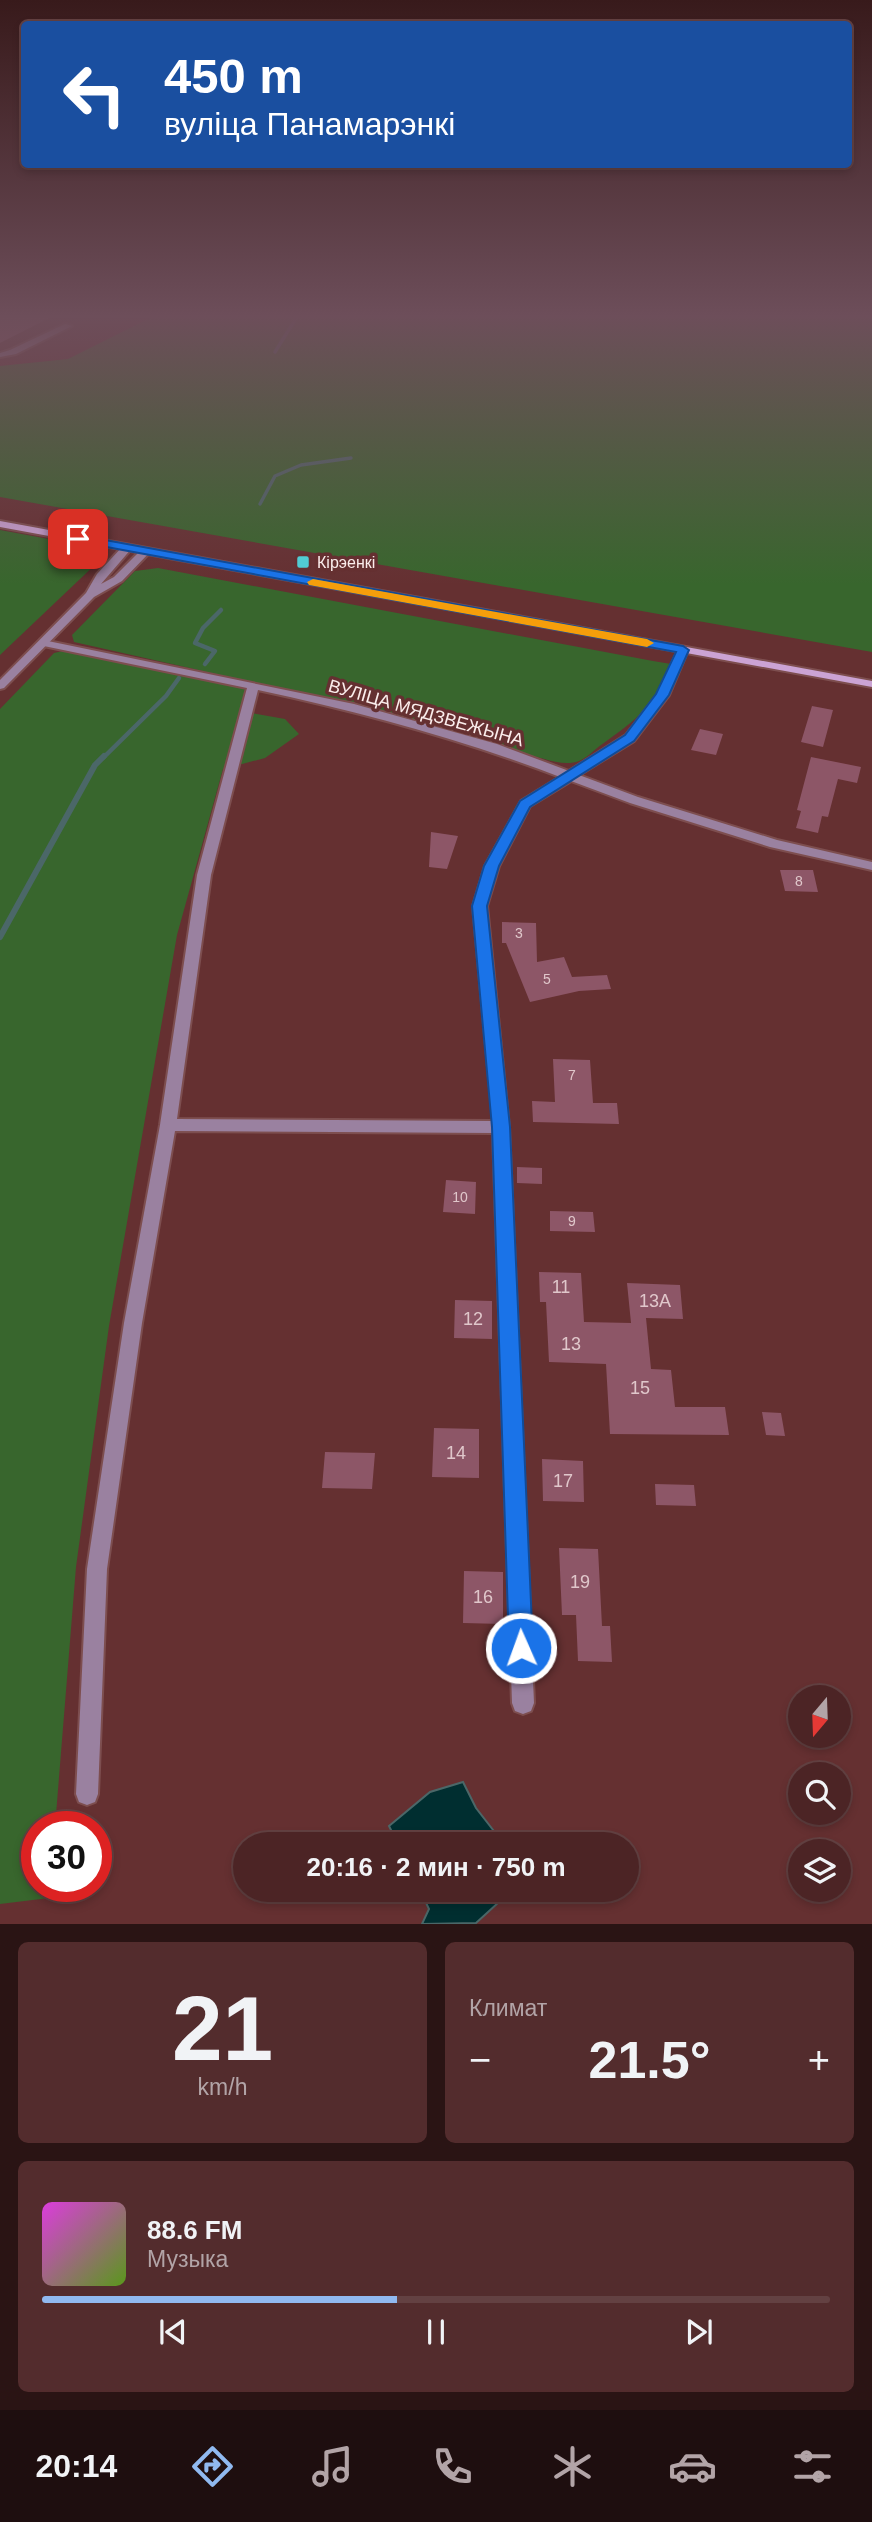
<!DOCTYPE html>
<html lang="ru">
<head>
<meta charset="utf-8">
<style>
  body { margin:0; font-family:Arial,sans-serif; background:#532c2d; color:#f1f3f6; height:100vh; display:flex; flex-direction:column; font-size:26px; white-space:nowrap }
  * { box-sizing:border-box; margin:0 }
  p { font-size:23px; color:#b2a4a7 }
  .icon { flex:none; width:38px; height:38px; fill:none; stroke:currentColor; stroke-width:2; stroke-linecap:round; stroke-linejoin:round }
  .map { position:relative; height:1924px; overflow:hidden }
  .drawer { display:flex; flex-direction:column; gap:18px; padding:18px; background:#2a1414; flex:1 }
  .drawer>* { flex:none }
  .hud { position:absolute; left:21px; top:21px; width:831px; height:147px; border-radius:7px; box-shadow:0 4px 10px #0003,0 0 0 2px #634142; background:#1a4fa0; color:#fff; overflow:hidden }
  .needle { width:46px; rotate:199deg }
  .fabs { position:absolute; left:788px; top:1685px; display:grid; gap:14px }
  .fabs a { display:grid; place-items:center; width:63px; height:63px; border-radius:50%; background:#4c2425; box-shadow:0 4px 10px #0003,0 0 0 2px #634142; font-size:35px }
  .speed { position:absolute; left:21px; top:1811px; display:flex; gap:14px; font-size:35px; font-weight:700; text-align:center }
  .speed>* { display:grid; place-content:center; width:91px; height:91px; border-radius:50%; background:#4c2425; box-shadow:0 4px 10px #0003,0 0 0 2px #634142; line-height:1 }
  .speed .limit { border:10px solid #d22; background:#fff; color:#111 }
  .pin { position:absolute; display:grid; place-items:center; width:60px; height:60px; color:#fff; margin:-30px; border-radius:14px; box-shadow:0 4px 10px #0006 }
  .me { position:absolute; width:77px; margin:-38px; rotate:358deg; stroke-linejoin:round; filter:drop-shadow(0 0 5px #0008) }
  .turn { display:flex; align-items:center; gap:24px; height:147px; padding:0 28px; font-size:32px }
  .turn .icon { width:91px; height:91px; stroke-width:2.5 }
  .turn b { display:block; font-size:49px; line-height:60px }
  .big { font-size:52px; font-weight:800; line-height:1.1 }
  .drawer .card { flex:1; display:flex; flex-direction:column; justify-content:center; gap:10px; min-width:0; padding:0 24px; border-radius:10px; background:#532c2d }
  .drawer .dial { align-items:center; gap:0 }
  .dial b { font-size:91px; line-height:1 }
  .song { display:flex; align-items:center; gap:21px }
  .cover { width:84px; height:84px; border-radius:10px; background:linear-gradient(135deg,hsl(300 70% 55%),hsl(90 70% 35%)) }
  .played { height:7px; border-radius:4px; background:linear-gradient(90deg,#90b9f0 45%,#634142 45%) }
  .keys { display:flex; justify-content:space-around; direction:ltr }
  .heat { display:flex; justify-content:space-between; align-items:center; font-size:38px; direction:ltr }
  .drawer .tiles { flex:1; display:grid; gap:18px; grid-template-columns:1fr 1fr }
  .card:last-child { grid-column:span 2 }
  .trip { position:absolute; left:233px; top:1832px; width:406px; height:70px; border-radius:35px; background:#4c2425; box-shadow:0 4px 10px #0003,0 0 0 2px #634142; font-weight:800; line-height:70px; text-align:center }
  .dock { display:flex; height:112px; justify-content:space-around; align-items:center; background:#1e0e0f; color:#b2a4a7 }
  .dock .icon { width:49px; height:49px }
  .dock .active { color:#90b9f0 }
  .dock b { font-size:32px; color:#f1f3f6 }
  .map>svg:first-child { display:block }
  .green { fill:#38662d }
  .water { fill:#002e30; stroke:#4b6768; stroke-width:2 }
  .lines { fill:none; stroke-linecap:round; stroke-linejoin:round }
  .stream-far2 { stroke:#4b6768; stroke-width:3.5 }
  .stream-far1 { stroke:#4b6768; stroke-width:4.5 }
  .stream { stroke:#4b6768; stroke-width:6 }
  .building { fill:#8d5667 }
  .minor-casing { stroke:#7d4e4f; stroke-width:4 }
  .tertiary-casing { stroke:#7d4e4f; stroke-width:4 }
  .secondary-casing { stroke:#7d4e4f; stroke-width:4 }
  .minor { fill:#9a81a0; fill-rule:evenodd }
  .tertiary { fill:#9a81a0; fill-rule:evenodd }
  .secondary { fill:#cba3d4; fill-rule:evenodd }
  .route { fill:#1a73e8; stroke:#114b97; stroke-width:2 }
  .slow { fill:#f59e0b }
  .poi-dot { fill:#51ccd3; stroke:#653031; stroke-width:2.5 }
  .labels { text-anchor:middle; stroke-width:7; stroke-linejoin:round; paint-order:stroke }
  .number-label { font-size:14px; fill:#e0c7cb }
  .far-poi-label { font-size:16px; fill:#fbedec; stroke:#653031; text-anchor:start }
  .street-label { font-size:18px; fill:#fbedec; stroke:#653031 }
  .near-number-label { font-size:18px; fill:#e0c7cb }
</style>
</head>
<body>
<div class="map">
<svg width="872" height="1924" viewBox="0 0 872 1924">
  <rect width="100%" height="100%" fill="#653031"/>
  <!-- green -->
  <path class="green" d="M 156,315 L 872,315 L 872,652 L 0,497 L 0,366 L 68,359 Z
    M 0,530 L 92,547 L 99,561 L 0,655 Z
    M 158,568 L 653,661 L 671,664 C 652,708 640,717 601,745 C 595,749 587,758 579,761 C 561,768 539,755 520,754 L 350,704 L 74,642 L 72,635 L 135,571 Z
    M 67,650 L 246,688 L 240,711 L 285,719 L 299,734 L 265,758 L 223,769 L 177,935 L 109,1326 L 76,1567 L 55,1827 L 37,1827 L 37,1886 L 50,1887 L 49,1898 L 0,1904 L 0,709 L 54,653 Z"/>
  <!-- water -->
  <path class="water" d="M 463,1782 L 476,1808 L 504,1844 L 398,1844 L 389,1826 L 430,1792 Z
    M 420,1890 L 501,1890 L 499,1902 L 476,1923 L 422,1924 L 429,1909 Z"/>
  <g class="lines">
    <!-- stream-far2 -->
    <path class="stream-far2" d="M 275,352 L 298,315
      M 260,504 L 275,476 L 301,465 L 351,458"/>
    <!-- stream-far1 -->
    <path class="stream-far1" d="M 205,664 L 215,651 L 195,643 L 203,628 L 221,610
      M 103,758 L 166,696 L 179,678"/>
    <!-- stream -->
    <path class="stream" d="M 0,937 L 95,765 L 104,756"/>
  </g>
  <!-- building -->
  <path class="building" d="M 0,315 L 55,315 L 0,343 Z
    M 812,706 L 833,710 L 823,747 L 801,742 Z
    M 700,729 L 723,734 L 716,755 L 691,750 Z
    M 811,757 L 861,767 L 857,783 L 838,779 L 828,817 L 822,816 L 818,833 L 796,828 L 801,811 L 797,810 Z
    M 431,832 L 458,836 L 447,869 L 429,867 Z
    M 780,870 L 813,870 L 818,892 L 785,891 Z
    M 502,922 L 536,923 L 537,962 L 564,957 L 572,977 L 607,975 L 611,989 L 579,991 L 530,1002 L 506,943 L 502,943 Z
    M 553,1059 L 590,1060 L 593,1103 L 617,1103 L 619,1124 L 533,1122 L 532,1101 L 555,1102 Z
    M 517,1167 L 542,1168 L 542,1184 L 517,1183 Z
    M 446,1180 L 476,1182 L 475,1214 L 443,1212 Z
    M 550,1211 L 593,1212 L 595,1232 L 550,1231 Z
    M 539,1272 L 581,1273 L 584,1322 L 631,1323 L 627,1283 L 680,1285 L 683,1319 L 646,1318 L 651,1369 L 671,1370 L 675,1407 L 725,1407 L 729,1435 L 610,1434 L 606,1364 L 549,1362 L 546,1302 L 540,1302 Z
    M 455,1300 L 492,1301 L 492,1339 L 454,1338 Z
    M 762,1412 L 781,1413 L 785,1436 L 766,1435 Z
    M 434,1428 L 479,1429 L 479,1478 L 432,1477 Z
    M 325,1452 L 375,1453 L 372,1489 L 322,1488 Z
    M 542,1459 L 583,1461 L 584,1502 L 543,1501 Z
    M 655,1484 L 694,1485 L 696,1506 L 656,1505 Z
    M 559,1548 L 598,1549 L 602,1626 L 610,1626 L 612,1662 L 578,1661 L 576,1615 L 562,1615 Z
    M 464,1571 L 503,1572 L 503,1624 L 463,1623 Z"/>
  <g class="lines">
    <defs>
      <path id="minor" d="M 65,324 L 72,326 L 16,354 L 0,357 L 0,353 L 10,350 Z
        M 43,640 L 354,704 L 497,744 L 569,771 L 626,735 L 658,694 L 679,648 L 687,648 L 688,650 L 669,695 L 634,741 L 579,775 L 638,797 L 777,840 L 872,862 L 872,870 L 770,847 L 630,803 L 571,781 L 530,806 L 499,866 L 487,906 L 509,1127 L 534,1703 L 531,1711 L 523,1714 L 515,1711 L 512,1703 L 493,1133 L 175,1131 L 142,1323 L 107,1569 L 98,1794 L 95,1802 L 87,1805 L 79,1802 L 76,1794 L 87,1569 L 124,1323 L 160,1125 L 197,875 L 247,688 L 39,645 L 38,643 ZM 258,690 C 361,712 461,739 560,777 L 521,801 L 485,866 L 473,906 L 493,1121 L 177,1119 L 211,875 Z"/>
      <path id="tertiary" d="M 127,545 L 132,548 L 101,584 L 114,577 L 142,549 L 151,551 L 122,581 L 94,597 L 4,688 L 0,689 L 0,680 L 86,593 L 97,574 L 123,546 Z"/>
      <path id="secondary" d="M 0,521 L 872,681 L 872,687 L 0,527 Z"/>
    </defs>
    <!-- minor casing -->
    <use href="#minor" class="minor-casing"/>
    <!-- tertiary casing -->
    <use href="#tertiary" class="tertiary-casing"/>
    <!-- secondary casing -->
    <use href="#secondary" class="secondary-casing"/>
    <!-- minor -->
    <use href="#minor" class="minor"/>
    <!-- tertiary -->
    <use href="#tertiary" class="tertiary"/>
    <!-- secondary -->
    <use href="#secondary" class="secondary"/>
  </g>
  <!-- sky -->
  <linearGradient id="sky" x2="0" y2="1"><stop stop-color="#381a1b"/><stop offset="0.54" stop-color="#6d4e5a"/><stop offset="1" stop-color="#6d4e5a" stop-opacity="0"/></linearGradient>
  <rect width="872" height="585" fill="url(#sky)"/>
  <!-- route -->
  <path class="route" d="M 78,535 L 683,646 L 689,650 L 669,695 L 634,741 L 530,807 L 499,866 L 487,906 L 510,1127 L 533,1648 L 529,1656 L 521,1660 L 512,1656 L 509,1648 L 492,1127 L 472,906 L 484,866 L 520,801 L 625,735 L 656,694 L 676,652 L 74,541 L 73,539 Z"/>
  <!-- slow -->
  <path class="slow" d="M 313,579 L 647,639 L 654,643 L 647,647 L 309,585 L 307,582 Z"/>
  <!-- markers -->
  <rect class="poi-dot" x="296" y="555" width="14" height="14" rx="3.5"/>
  <g class="labels">
    <!-- number labels -->
    <g class="number-label">
      <text x="799" y="886">8</text>
      <text x="519" y="938">3</text>
      <text x="547" y="984">5</text>
      <text x="572" y="1080">7</text>
      <text x="460" y="1202">10</text>
      <text x="572" y="1226">9</text>
    </g>
    <!-- far-poi labels -->
    <g class="far-poi-label">
      <text x="317" y="568">Кірэенкі</text>
    </g>
    <!-- street labels -->
    <g class="street-label">
      <text transform="translate(426 713) rotate(16)" y="6">ВУЛІЦА МЯДЗВЕЖЫНА</text>
    </g>
    <!-- near-number labels -->
    <g class="near-number-label">
      <text x="561" y="1293">11</text>
      <text x="655" y="1307">13А</text>
      <text x="473" y="1325">12</text>
      <text x="571" y="1350">13</text>
      <text x="640" y="1394">15</text>
      <text x="456" y="1459">14</text>
      <text x="563" y="1487">17</text>
      <text x="580" y="1588">19</text>
      <text x="483" y="1603">16</text>
    </g>
  </g>
</svg>
<div class="fabs">
<a><svg class="needle" viewBox="-14 -14 28 28"><path d="M0-13l5 13h-10z" fill="#e53935"/><path d="M0 13l5-13h-10z" fill="#b2a4a7"/></svg></a>
<a><svg class="icon" aria-label="search" viewBox="0 0 24 24"><circle cx="10" cy="10" r="6"/><path d="M15 15l6 6"/></svg></a>
<a><svg class="icon" aria-label="layers" viewBox="0 0 24 24"><path d="M12 4l9 5-9 5-9-5zM3 14l9 5 9-5"/></svg></a>
</div>
<div class="speed"><div class="limit">30</div></div>
<div class="pin" style="left:78px;top:539px;background:#d93025"><svg class="icon" aria-label="arrive" viewBox="0 0 24 24"><path d="M6 21V4h12l-3 4 3 4H6"/></svg></div>
<svg class="me" style="left:521px;top:1648px" viewBox="-20 -20 40 40"><circle r="17" fill="#1a73e8" stroke="#fff" stroke-width="3"/><path d="M0-11L8 9 0 5-8 9z" fill="#fff"/></svg>
<div class="trip">20:16 · 2 мин · 750 m</div>
<div class="hud">
<div class="turn"><svg class="icon" aria-label="left" viewBox="0 0 24 24"><path d="M17 20v-9H6M10 6l-5 5 5 5"/></svg><div><b>450 m</b>вуліца Панамарэнкі</div></div>
</div>
</div>
<section class="drawer">
<div class="tiles">
<div class="card dial"><b>21</b><p>km/h</p></div>
<div class="card"><p>Климат</p>
<div class="heat"><a>−</a><b class="big">21.5°</b><a>+</a></div>
</div>
<div class="card">
<div class="song"><i class="cover"></i><div><b>88.6 FM</b><p>Музыка</p></div></div>
<div class="played"></div>
<div class="keys"><svg class="icon" aria-label="previous" viewBox="0 0 24 24"><path d="M18 5L8 12l10 7zM5 5v14"/></svg><svg class="icon" aria-label="pause" viewBox="0 0 24 24"><path d="M8 5v14M16 5v14"/></svg><svg class="icon" aria-label="next" viewBox="0 0 24 24"><path d="M6 5l10 7-10 7zM19 5v14"/></svg></div>
</div>
</div>
</section>
<nav class="dock">
<b>20:14</b>
<svg class="icon active" aria-label="directions" viewBox="0 0 24 24"><path d="M12 3l9 9-9 9-9-9zM9 14v-3h6M13 9l2 2-2 2"/></svg>
<svg class="icon" aria-label="music" viewBox="0 0 24 24"><path d="M9 18V5l10-2v13"/><circle cx="6" cy="18" r="3"/><circle cx="16" cy="16" r="3"/></svg>
<svg class="icon" aria-label="phone" viewBox="0 0 24 24"><path d="M5 4h4l2 5-3 2q2 4 5 5l2-3 5 2v4C11 20 4 13 5 4z"/></svg>
<svg class="icon" aria-label="climate" viewBox="0 0 24 24"><path d="M12 3v18M4 7l16 10M4 17L20 7"/></svg>
<svg class="icon" aria-label="car" viewBox="0 0 24 24"><path d="M5 17H2v-5l4-1 3-4h7l3 4 3 1v5h-3M9 17h6M6 11h13"/><circle cx="7" cy="17" r="2"/><circle cx="17" cy="17" r="2"/></svg>
<svg class="icon" aria-label="filters" viewBox="0 0 24 24"><path d="M4 7h16M4 17h16"/><circle cx="9" cy="7" r="2"/><circle cx="15" cy="17" r="2"/></svg>
</nav>
</body>
</html>
